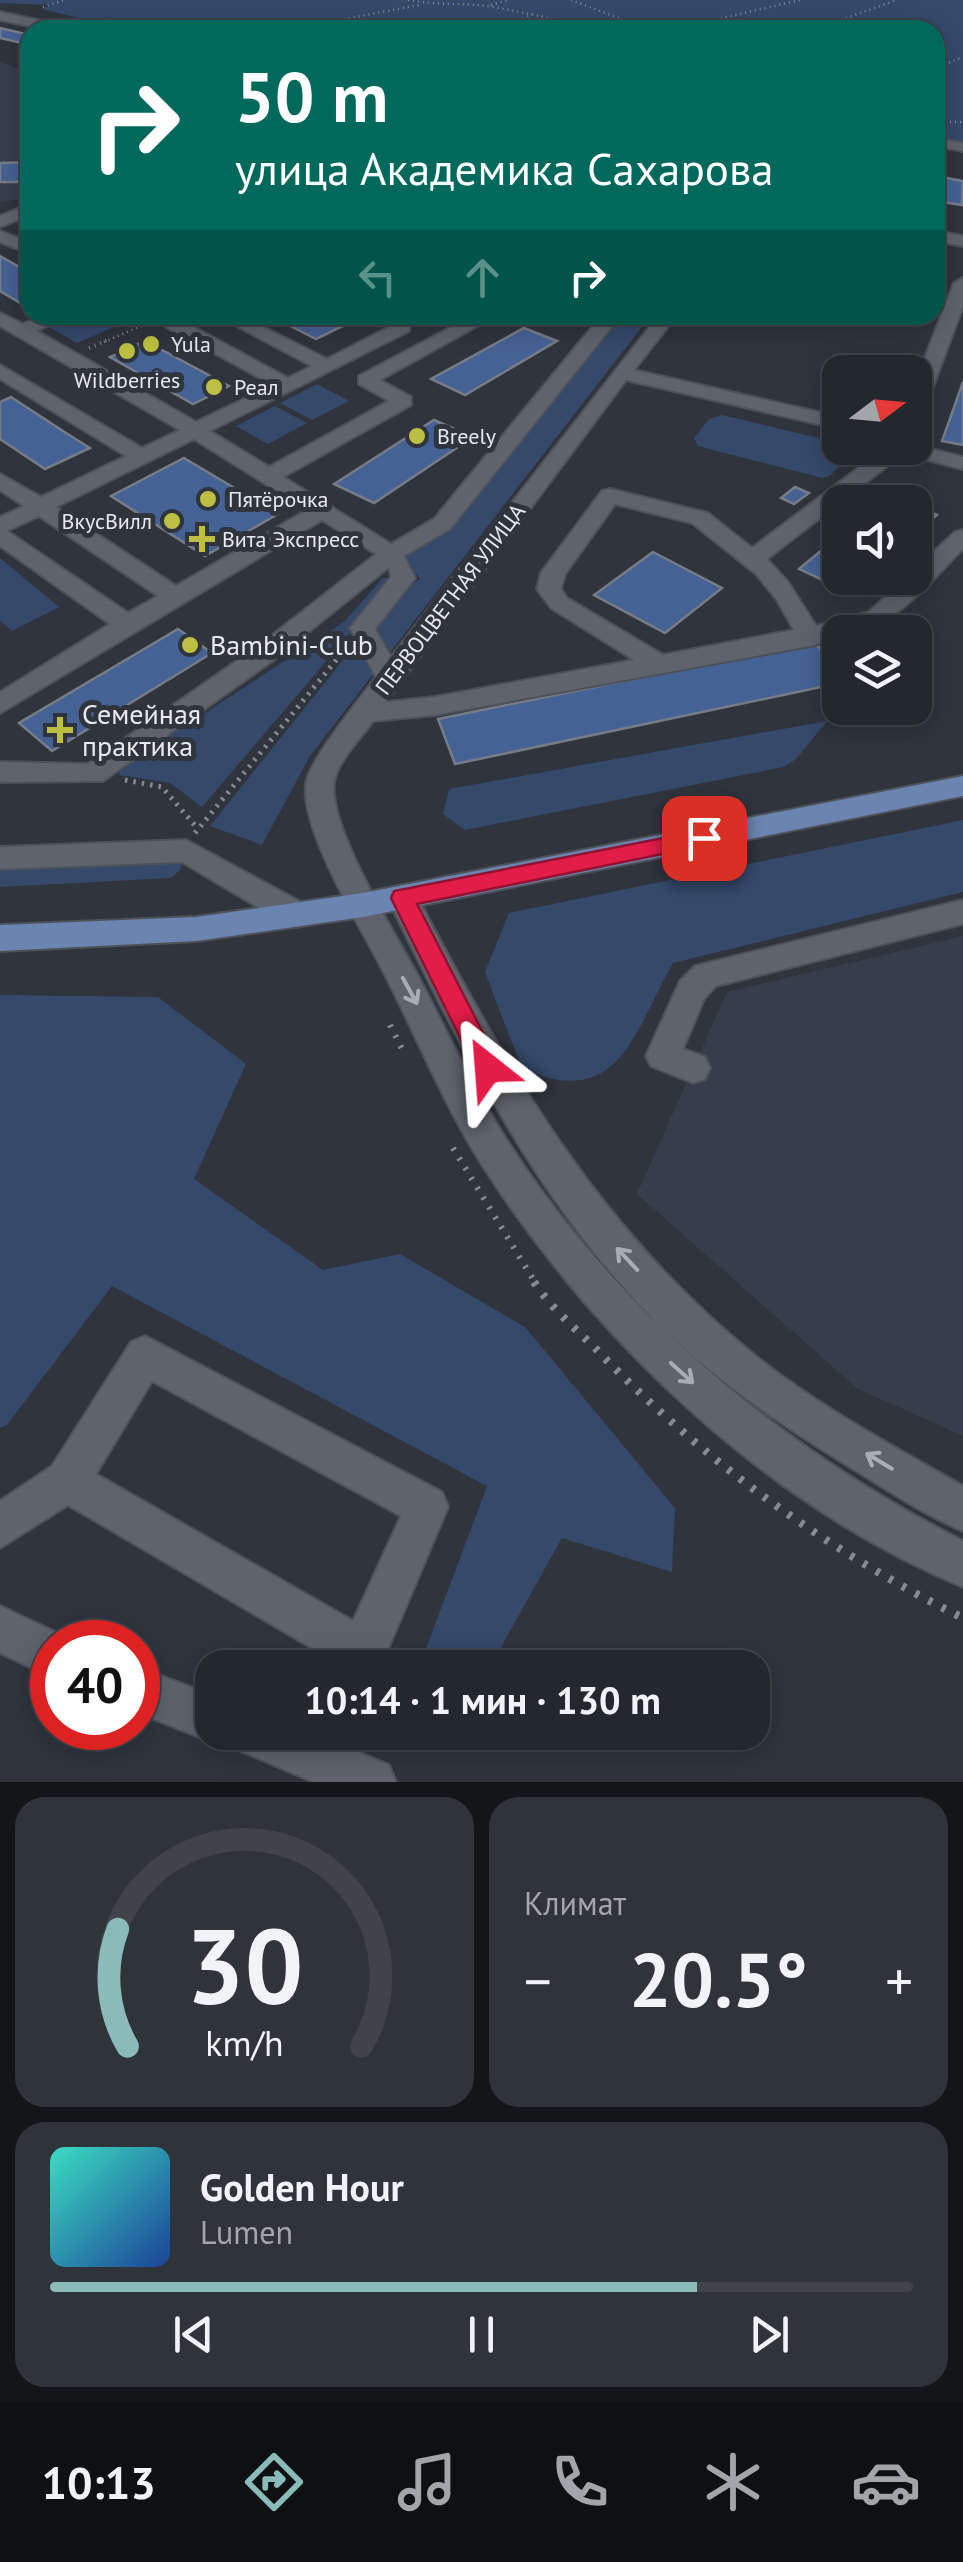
<!DOCTYPE html>
<html lang="ru">
<head>
<meta charset="utf-8">
<style>
  body { margin:0; font-family:"PT Sans",sans-serif; background:#2f333a; color:#f1f3f6; height:100vh; display:flex; flex-direction:column; font-size:38px; white-space:nowrap }
  * { box-sizing:border-box; margin:0 }
  p { font-size:32px; color:#a3a5aa }
  .icon { flex:none; width:55px; height:55px; fill:none; stroke:currentColor; stroke-width:2; stroke-linecap:round; stroke-linejoin:round }
  .map { position:relative; height:1782px; overflow:hidden }
  .details { display:flex; flex-direction:column; gap:15px; padding:15px; background:#131519; flex:1 }
  .details>* { flex:none }
  .guide { position:absolute; left:20px; top:20px; width:925px; height:305px; border-radius:30px; box-shadow:0 5px 25px #0003,0 0 0 2px #40444a; background:#00695c; color:#fff; overflow:hidden }
  .needle { width:65px; rotate:74deg }
  .tools { position:absolute; left:822px; top:355px; display:grid; gap:20px }
  .tools a { display:grid; place-items:center; width:110px; height:110px; border-radius:20px; background:#23272e; box-shadow:0 5px 25px #0003,0 0 0 2px #40444a; font-size:50px }
  .speed { position:absolute; left:30px; top:1620px; display:flex; gap:20px; font-size:50px; font-weight:700; text-align:center }
  .speed>* { display:grid; place-content:center; width:130px; height:130px; border-radius:50%; background:#23272e; box-shadow:0 5px 25px #0003,0 0 0 2px #40444a; line-height:1 }
  .speed .limit { border:15px solid #d22; background:#fff; color:#111 }
  .pin { position:absolute; display:grid; place-items:center; width:85px; height:85px; color:#fff; margin:-42px; border-radius:20px; box-shadow:0 5px 15px #0006 }
  .me { position:absolute; width:110px; margin:-55px; rotate:332deg; stroke-linejoin:round; filter:drop-shadow(0 0 8px #0008) }
  .turn { display:flex; align-items:center; gap:35px; height:210px; padding:0 50px; font-size:45px }
  .turn .icon { width:130px; height:130px; stroke-width:2.5 }
  .turn b { display:block; font-size:70px; line-height:85px }
  .lanes { display:flex; align-items:center; height:95px; padding:0 50px; background:#0003; justify-content:center; gap:50px; direction:ltr }
  .lanes .off { opacity:.35 }
  .big { font-size:75px; font-weight:800; line-height:1.1 }
  .details .tile { flex:1; display:flex; flex-direction:column; justify-content:center; gap:15px; min-width:0; padding:0 35px; border-radius:30px; background:#2f333a }
  .details .dial { align-items:center; gap:0 }
  .dial svg { height:260px; overflow:visible; fill:none; stroke:#40444a; stroke-width:7; stroke-linecap:round; text-anchor:middle }
  .dial text { fill:#f1f3f6; stroke:none }
  .song { display:flex; align-items:center; gap:30px }
  .cover { width:120px; height:120px; border-radius:15px; background:linear-gradient(135deg,hsl(170 70% 55%),hsl(220 70% 35%)) }
  .played { height:10px; border-radius:5px; background:linear-gradient(90deg,#8bbbb9 75%,#40444a 75%) }
  .keys { display:flex; justify-content:space-around; direction:ltr }
  .heat { display:flex; justify-content:space-between; align-items:center; font-size:55px; direction:ltr }
  .details .tiles { flex:1; display:grid; gap:15px; grid-template-columns:1fr 1fr }
  .tile:last-child { grid-column:span 2 }
  .trip { position:absolute; left:195px; top:1650px; width:575px; height:100px; border-radius:30px; background:#23272e; box-shadow:0 5px 25px #0003,0 0 0 2px #40444a; font-weight:800; line-height:100px; text-align:center }
  .dock { display:flex; height:160px; justify-content:space-around; align-items:center; background:#0e1012; color:#a3a5aa }
  .dock .icon { width:70px; height:70px }
  .dock .selected { color:#8bbbb9 }
  .dock b { font-size:45px; color:#f1f3f6 }
  .map>svg:first-child { display:block }
  .built { fill:#363e4c }
  .green { fill:#35496a }
  .building { fill:#456294; stroke:#767c86; stroke-width:2.5 }
  .lines { fill:none; stroke-linecap:round; stroke-linejoin:round }
  .minor-casing { stroke:#4d5259; stroke-width:4 }
  .major-casing { stroke:#4d5259; stroke-width:4 }
  .path-far4 { stroke:#868a91; stroke-width:2.5; stroke-dasharray:1 4; stroke-linecap:butt }
  .path-far3 { stroke:#868a91; stroke-width:4; stroke-dasharray:1 5; stroke-linecap:butt }
  .path-far2 { stroke:#868a91; stroke-width:5; stroke-dasharray:2.5 6; stroke-linecap:butt }
  .path-far1 { stroke:#868a91; stroke-width:6; stroke-dasharray:2.5 9; stroke-linecap:butt }
  .path { stroke:#868a91; stroke-width:8; stroke-dasharray:4 11; stroke-linecap:butt }
  .minor { fill:#5e636d; fill-rule:evenodd }
  .major { fill:#6b84b0; fill-rule:evenodd }
  .oneway { stroke:#a9adb5 }
  .route { fill:#e11d48; stroke:#92132f; stroke-width:2.5 }
  .poi-dot { fill:#bdbf43; stroke:#2f343d; stroke-width:4 }
  .labels { text-anchor:middle; stroke-width:10; stroke-linejoin:round; paint-order:stroke }
  .far-poi-label { font-size:22px; fill:#e7eaf0; stroke:#2f343d; text-anchor:start }
  .far-street-label { font-size:22px; fill:#e7eaf0; stroke:#2f343d }
  .poi-label { font-size:28px; fill:#e7eaf0; stroke:#2f343d; text-anchor:start }
</style>
</head>
<body>
<div class="map">
<svg width="963" height="1782" viewBox="0 0 963 1782">
  <rect width="100%" height="100%" fill="#2f343d"/>
  <!-- built -->
  <path class="built" d="M 0,61 L 30,74 L 30,196 L 0,203 Z
    M 963,936 L 963,1436 L 858,1389 L 637,1194 L 727,992 Z"/>
  <!-- green -->
  <path class="green" d="M 0,0 L 963,0 L 963,145 L 935,141 L 935,30 L 127,30 L 110,17 L 94,22 L 42,9 L 50,5 L 0,3 Z
    M 79,315 L 121,315 L 130,320 L 77,343 L 49,327 Z
    M 618,315 L 651,315 L 310,756 L 262,845 L 210,826 L 396,594 L 420,579 L 403,558 L 409,550 Z
    M 317,384 L 349,401 L 312,420 L 280,403 Z
    M 275,406 L 307,423 L 268,444 L 236,426 Z
    M 722,415 L 840,443 L 840,448 L 856,448 L 830,476 L 822,478 L 698,446 L 694,438 L 709,419 Z
    M 0,558 L 59,607 L 12,631 L 0,621 Z
    M 383,578 L 397,578 L 202,807 L 170,783 L 119,775 L 121,768 L 344,622 Z
    M 827,721 L 796,759 L 784,767 L 465,830 L 443,814 L 449,789 Z
    M 963,820 L 963,892 L 673,963 C 633,1033 620,1111 522,1069 L 485,972 L 509,913 Z
    M 160,858 L 184,859 L 180,870 L 171,878 L 0,887 L 0,870 Z
    M 0,995 L 158,997 L 246,1064 L 194,1179 L 323,1270 L 400,1254 L 525,1327 L 675,1508 L 672,1572 L 562,1538 L 490,1667 L 419,1667 L 487,1486 L 112,1286 L 7,1425 L 0,1428 Z"/>
  <!-- building -->
  <path class="building" d="M 0,28 L 30,35 L 30,45 L 0,38 Z
    M 30,162 L 30,182 L 0,182 L 0,163 Z
    M 935,176 L 963,181 L 962,205 L 935,201 Z
    M 0,256 L 30,273 L 30,309 L 0,291 Z
    M 269,315 L 328,315 L 347,324 L 316,339 Z
    M 524,328 L 557,341 L 465,395 L 431,379 Z
    M 145,341 L 151,344 L 229,386 L 193,404 L 110,357 Z
    M 963,382 L 963,445 L 942,441 Z
    M 11,397 L 66,433 L 90,448 L 45,469 L 0,439 L 0,402 Z
    M 434,420 L 473,437 L 374,503 L 334,484 Z
    M 184,458 L 278,514 L 205,556 L 111,496 Z
    M 795,487 L 809,493 L 794,504 L 781,498 Z
    M 915,506 L 937,515 L 915,534 Z
    M 840,535 L 840,578 L 865,578 L 848,592 L 799,569 Z
    M 653,552 L 722,588 L 665,633 L 594,595 Z
    M 178,629 L 212,653 L 52,751 L 19,723 Z
    M 815,642 L 840,676 L 840,683 L 455,764 L 438,719 Z"/>
  <g class="lines">
    <defs>
      <path id="minor" d="M 0,12 L 65,26 L 71,30 L 48,30 L 0,20 Z
        M 935,138 L 963,143 L 963,151 L 935,146 Z
        M 30,204 L 30,215 L 0,227 L 0,216 Z
        M 0,231 L 18,238 L 30,234 L 30,245 L 17,249 L 0,242 Z
        M 935,231 L 963,236 L 963,246 L 935,241 Z
        M 963,278 L 963,306 L 925,408 L 915,414 L 915,383 L 954,283 Z
        M 0,313 L 23,324 L 44,315 L 69,315 L 37,331 L 196,422 L 273,385 L 166,327 L 166,319 L 174,315 L 197,315 L 186,323 L 288,378 L 312,366 L 216,315 L 239,315 L 327,359 L 389,327 L 368,315 L 392,315 L 409,323 L 409,331 L 210,431 L 269,467 L 389,401 L 359,384 L 359,376 L 474,315 L 497,315 L 380,380 L 411,397 L 411,405 L 283,477 L 391,544 L 434,519 L 602,315 L 621,315 L 450,529 L 404,556 L 415,578 L 375,629 L 391,657 L 659,315 L 677,315 L 634,370 L 840,417 L 840,429 L 626,380 L 386,702 L 435,697 L 634,660 L 551,608 L 537,589 L 541,573 L 602,491 L 610,489 L 708,513 L 752,548 L 885,448 L 915,445 L 963,457 L 963,469 L 903,454 L 767,559 L 788,582 L 816,626 L 869,612 L 906,578 L 915,578 L 915,569 L 955,532 L 963,530 L 963,549 C 927,584 893,632 840,632 L 840,638 L 810,646 L 435,715 L 373,721 C 361,738 340,759 335,778 C 323,819 395,933 416,972 C 445,1028 472,1086 506,1139 C 618,1313 780,1447 963,1541 L 963,1587 C 770,1507 596,1342 484,1168 C 443,1104 415,1032 380,965 C 359,925 300,828 306,784 C 309,760 360,699 376,677 L 350,628 L 391,577 L 389,567 L 275,659 L 103,781 L 0,782 L 0,762 L 88,764 L 257,647 L 376,554 L 322,520 L 0,713 L 0,692 L 110,624 L 0,546 L 0,517 L 24,506 L 0,490 L 0,474 L 41,497 L 126,456 L 0,379 L 0,365 L 142,448 L 180,430 L 0,326 ZM 194,439 L 307,510 L 176,586 L 56,507 ZM 615,504 L 692,523 L 756,574 L 777,600 L 794,630 L 663,655 L 567,598 L 561,589 L 565,574 ZM 39,516 L 158,596 L 128,613 L 7,531 Z
        M 186,840 L 308,906 L 312,915 L 308,924 L 297,927 L 286,924 L 182,862 L 0,869 L 0,847 Z
        M 402,885 L 413,889 C 506,1067 597,1229 757,1357 C 820,1407 893,1446 963,1486 L 963,1531 C 922,1514 883,1487 845,1464 C 784,1427 726,1387 674,1339 C 544,1218 464,1054 387,897 L 391,889 Z
        M 963,900 L 963,924 L 716,986 L 704,999 L 683,1049 L 705,1057 L 710,1068 L 705,1079 L 693,1083 L 651,1066 L 646,1056 L 680,981 L 695,966 Z
        M 145,1336 L 442,1492 L 448,1507 L 380,1668 L 346,1668 L 68,1505 L 0,1548 L 0,1501 L 52,1466 L 131,1342 ZM 152,1381 L 401,1516 L 353,1621 L 96,1474 Z
        M 0,1606 L 68,1638 L 70,1642 L 52,1642 L 52,1677 L 0,1653 Z
        M 138,1667 L 212,1695 L 212,1732 L 311,1732 L 389,1765 L 396,1782 L 314,1782 L 236,1749 L 230,1733 L 212,1742 L 138,1713 Z"/>
      <path id="major" d="M 963,776 L 963,796 L 363,917 L 196,941 L 0,951 L 0,925 L 196,917 L 363,893 Z"/>
    </defs>
    <!-- minor casing -->
    <use href="#minor" class="minor-casing"/>
    <!-- major casing -->
    <use href="#major" class="major-casing"/>
    <!-- path-far4 -->
    <path class="path-far4" d="M 408,0 C 439,6 465,2 493,7 C 537,14 578,27 623,30
      M 571,0 L 640,26 L 709,21 L 800,0
      M 491,5 L 508,0
      M 43,7 L 64,0
      M 316,30 L 340,20 L 419,5
      M 514,30 L 518,21 L 533,14
      M 813,30 L 897,0
      M 935,68 L 963,57
      M 935,122 L 963,122
      M 104,342 L 153,321"/>
    <!-- path-far3 -->
    <path class="path-far3" d="M 89,348 L 110,339"/>
    <!-- path-far2 -->
    <path class="path-far2" d="M 125,780 L 162,787 L 198,829
      M 195,833 L 346,648"/>
    <!-- path-far1 -->
    <path class="path-far1" d="M 390,1025 L 402,1049
      M 453,1148 L 536,1284"/>
    <!-- path -->
    <path class="path" d="M 534,1282 C 550,1307 575,1328 596,1349 C 701,1459 827,1551 963,1618"/>
    <!-- minor -->
    <use href="#minor" class="minor"/>
    <!-- major -->
    <use href="#major" class="major"/>
  </g>
  <!-- one-way arrows -->
  <defs><path id="oneway-shaft" d="M-6 0H5M1.5-3L5.5 0L1.5 3" fill="none" stroke-width="1.6" stroke-linecap="round" stroke-linejoin="round" transform="scale(2.5)"/></defs>
  <g class="oneway">
    <use href="#oneway-shaft" transform="translate(410 991) rotate(61)"/>
    <use href="#oneway-shaft" transform="translate(627 1259) rotate(-133)"/>
    <use href="#oneway-shaft" transform="translate(682 1373) rotate(42)"/>
    <use href="#oneway-shaft" transform="translate(879 1461) rotate(-149)"/>
  </g>
  <!-- route -->
  <path class="route" d="M 704,830 L 712,832 L 715,838 L 712,844 L 417,904 L 501,1068 L 498,1076 L 488,1080 L 479,1076 L 391,898 L 394,891 Z"/>
  <!-- markers -->
  <g class="poi-dot">
    <circle cx="151" cy="344" r="10"/>
    <circle cx="127" cy="351" r="10"/>
    <circle cx="214" cy="387" r="10"/>
    <circle cx="417" cy="436" r="10"/>
    <circle cx="208" cy="499" r="10"/>
    <circle cx="172" cy="521" r="10"/>
    <path d="M197 524h10v10h10v10h-10v10h-10v-10h-10v-10h10z"/>
    <circle cx="190" cy="645" r="10"/>
    <path d="M55 715h10v10h10v10h-10v10h-10v-10h-10v-10h10z"/>
  </g>
  <g class="labels">
    <!-- far-poi labels -->
    <g class="far-poi-label">
      <text x="171" y="352">Yula</text>
      <text x="127" y="388" text-anchor="middle">Wildberries</text>
      <text x="234" y="395">Реал</text>
      <text x="437" y="444">Breely</text>
      <text x="228" y="507">Пятёрочка</text>
      <text x="152" y="529" text-anchor="end">ВкусВилл</text>
      <text x="222" y="547">Вита Экспресс</text>
    </g>
    <!-- far-street labels -->
    <g class="far-street-label">
      <text transform="translate(450 599) rotate(-53)" y="8">ПЕРВОЦВЕТНАЯ УЛИЦА</text>
    </g>
    <!-- poi labels -->
    <g class="poi-label">
      <text x="210" y="655">Bambini-Club</text>
      <text x="82" y="724">Семейная<tspan x="82" dy="32">практика</tspan></text>
    </g>
  </g>
</svg>
<div class="tools">
<a><svg class="needle" viewBox="-14 -14 28 28"><path d="M0-13l5 13h-10z" fill="#e53935"/><path d="M0 13l5-13h-10z" fill="#a3a5aa"/></svg></a>
<a><svg class="icon" aria-label="sound" viewBox="0 0 24 24"><path d="M4 9h4l5-4v14l-5-4H4zM17 9q2 3 0 6"/></svg></a>
<a><svg class="icon" aria-label="layers" viewBox="0 0 24 24"><path d="M12 4l9 5-9 5-9-5zM3 14l9 5 9-5"/></svg></a>
</div>
<div class="speed"><div class="limit">40</div></div>
<div class="pin" style="left:704px;top:838px;background:#d93025"><svg class="icon" aria-label="arrive" viewBox="0 0 24 24"><path d="M6 21V4h12l-3 4 3 4H6"/></svg></div>
<svg class="me" style="left:488px;top:1068px" viewBox="-20 -20 40 40"><path d="M0-17L14 15 0 8-14 15z" fill="#e11d48" stroke="#fff" stroke-width="4"/></svg>
<div class="trip">10:14 · 1 мин · 130 m</div>
<div class="guide">
<div class="turn"><svg class="icon" aria-label="right" viewBox="0 0 24 24"><path d="M7 20v-9h11M14 6l5 5-5 5"/></svg><div><b>50 m</b>улица Академика Сахарова</div></div>
<div class="lanes"><svg class="icon off" aria-label="left" viewBox="0 0 24 24"><path d="M17 20v-9H6M10 6l-5 5 5 5"/></svg><svg class="icon off" aria-label="ahead" viewBox="0 0 24 24"><path d="M12 20V5M6 11l6-6 6 6"/></svg><svg class="icon" aria-label="right" viewBox="0 0 24 24"><path d="M7 20v-9h11M14 6l5 5-5 5"/></svg></div>
</div>
</div>
<section class="details">
<div class="tiles">
<div class="tile dial"><svg viewBox="0 0 100 80">
<path d="M14 69A42 42 0 1 1 86 69"/>
<path d="M14 69A42 42 0 0 1 11 33" stroke="#8bbbb9"/>
<text x="50" y="56" font-size="32" font-weight="700">30</text>
<text x="50" y="72" font-size="11">km/h</text>
</svg></div>
<div class="tile"><p>Климат</p>
<div class="heat"><a>−</a><b class="big">20.5°</b><a>+</a></div>
</div>
<div class="tile">
<div class="song"><i class="cover"></i><div><b>Golden Hour</b><p>Lumen</p></div></div>
<div class="played"></div>
<div class="keys"><svg class="icon" aria-label="previous" viewBox="0 0 24 24"><path d="M18 5L8 12l10 7zM5 5v14"/></svg><svg class="icon" aria-label="pause" viewBox="0 0 24 24"><path d="M8 5v14M16 5v14"/></svg><svg class="icon" aria-label="next" viewBox="0 0 24 24"><path d="M6 5l10 7-10 7zM19 5v14"/></svg></div>
</div>
</div>
</section>
<nav class="dock">
<b>10:13</b>
<svg class="icon selected" aria-label="directions" viewBox="0 0 24 24"><path d="M12 3l9 9-9 9-9-9zM9 14v-3h6M13 9l2 2-2 2"/></svg>
<svg class="icon" aria-label="music" viewBox="0 0 24 24"><path d="M9 18V5l10-2v13"/><circle cx="6" cy="18" r="3"/><circle cx="16" cy="16" r="3"/></svg>
<svg class="icon" aria-label="phone" viewBox="0 0 24 24"><path d="M5 4h4l2 5-3 2q2 4 5 5l2-3 5 2v4C11 20 4 13 5 4z"/></svg>
<svg class="icon" aria-label="climate" viewBox="0 0 24 24"><path d="M12 3v18M4 7l16 10M4 17L20 7"/></svg>
<svg class="icon" aria-label="car" viewBox="0 0 24 24"><path d="M5 17H2v-5l4-1 3-4h7l3 4 3 1v5h-3M9 17h6M6 11h13"/><circle cx="7" cy="17" r="2"/><circle cx="17" cy="17" r="2"/></svg>
</nav>
</body>
</html>
